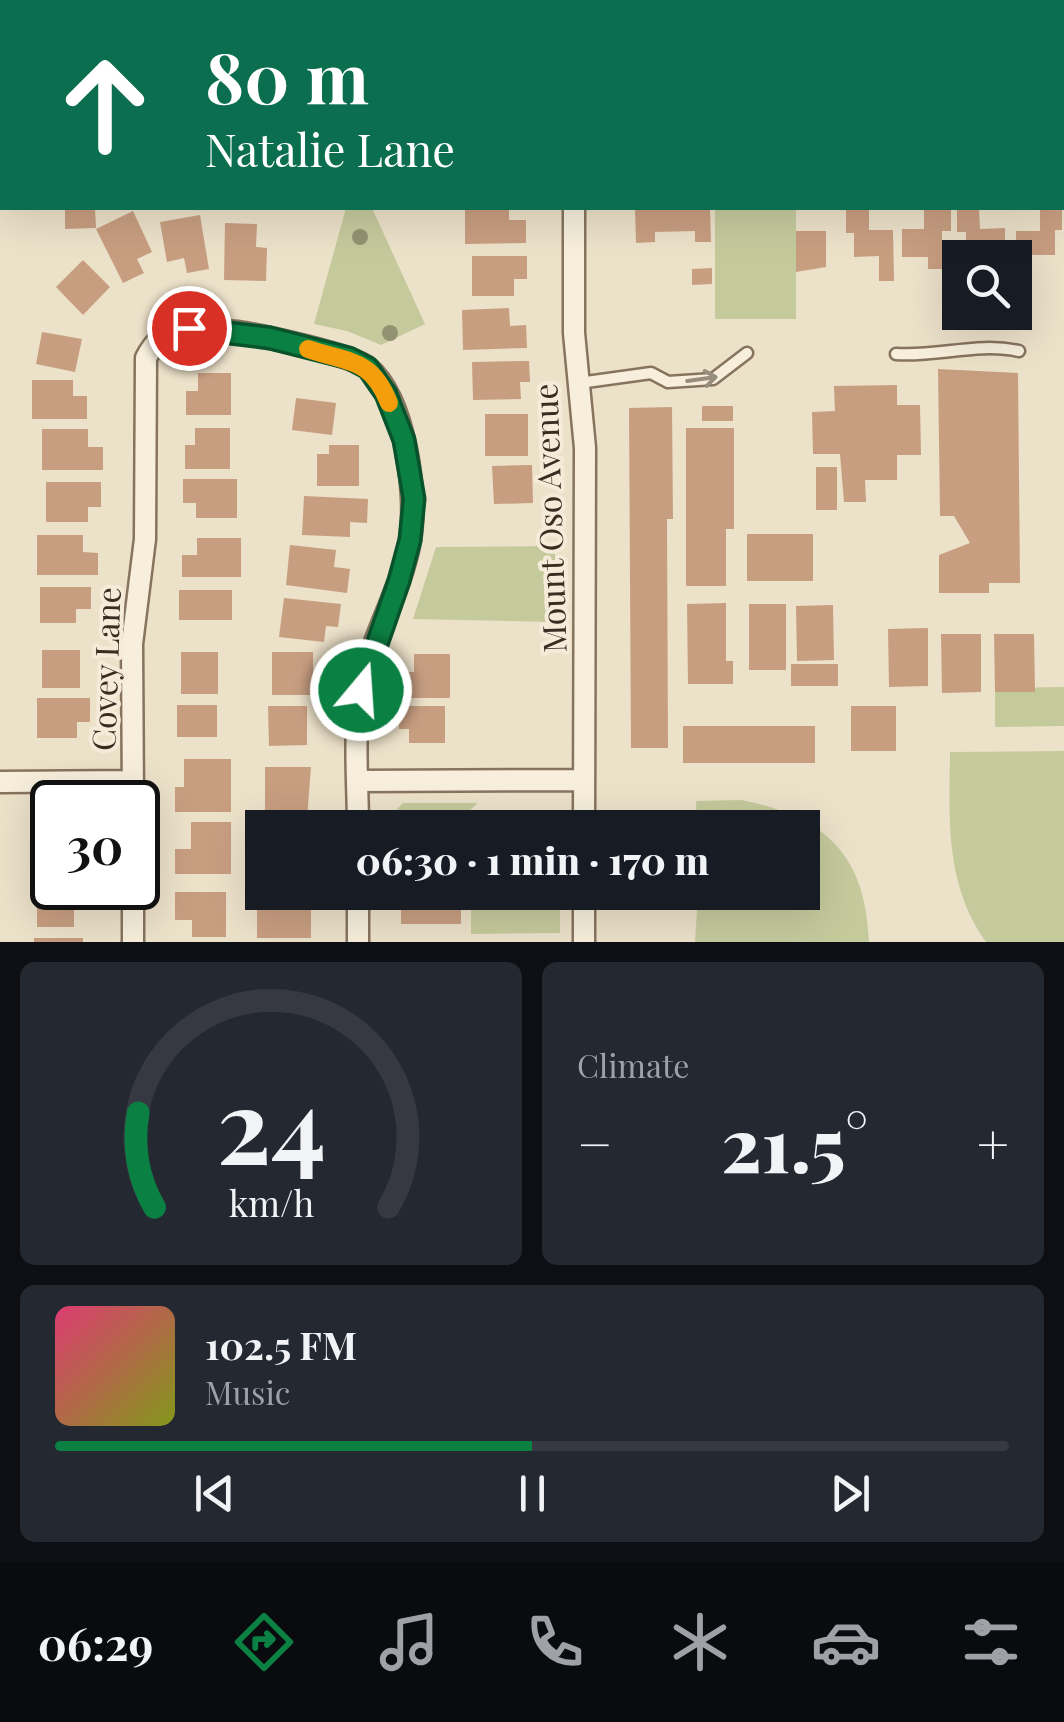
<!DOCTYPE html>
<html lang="en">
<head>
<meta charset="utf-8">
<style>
  body { margin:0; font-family:"Playfair Display",serif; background:#242831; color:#f1f3f6; height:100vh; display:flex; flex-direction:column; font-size:38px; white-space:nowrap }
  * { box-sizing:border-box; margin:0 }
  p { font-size:32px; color:#9ea1a6 }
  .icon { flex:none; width:55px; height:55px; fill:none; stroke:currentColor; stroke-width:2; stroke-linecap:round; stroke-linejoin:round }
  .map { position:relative; height:942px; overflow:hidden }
  .drawer { display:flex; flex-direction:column; gap:20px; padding:20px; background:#0d0f14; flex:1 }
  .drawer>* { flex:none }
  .hud { position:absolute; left:0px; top:0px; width:1065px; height:210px; box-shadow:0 10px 40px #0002; background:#0b6e4f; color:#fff; overflow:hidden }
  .buttons { position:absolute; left:942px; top:240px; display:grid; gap:20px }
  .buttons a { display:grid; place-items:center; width:90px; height:90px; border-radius:0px; background:#171b24; box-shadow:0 10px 40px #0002; font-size:50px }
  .speed { position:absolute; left:30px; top:780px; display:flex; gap:20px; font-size:50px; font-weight:700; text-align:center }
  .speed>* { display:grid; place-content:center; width:130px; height:130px; border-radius:50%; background:#171b24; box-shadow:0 10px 40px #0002; line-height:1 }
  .speed .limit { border:5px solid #111; border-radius:15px; background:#fff; color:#111 }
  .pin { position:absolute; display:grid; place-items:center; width:85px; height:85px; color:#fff; margin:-42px; border:5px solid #fff; border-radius:50%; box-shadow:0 2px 10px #0007 }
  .me { position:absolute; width:110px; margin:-55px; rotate:18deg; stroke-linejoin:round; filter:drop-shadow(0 0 8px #0008) }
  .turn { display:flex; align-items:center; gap:35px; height:210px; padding:0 40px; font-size:45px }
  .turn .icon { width:130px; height:130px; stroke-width:2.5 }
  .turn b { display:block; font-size:70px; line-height:85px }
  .big { font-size:75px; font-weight:800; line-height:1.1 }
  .drawer .tile { flex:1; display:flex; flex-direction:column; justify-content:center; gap:15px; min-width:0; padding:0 35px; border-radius:15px; background:#242831 }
  .drawer .dial { align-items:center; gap:0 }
  .dial svg { height:260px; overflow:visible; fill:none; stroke:#363941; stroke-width:7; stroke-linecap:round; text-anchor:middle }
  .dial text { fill:#f1f3f6; stroke:none }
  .song { display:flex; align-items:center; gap:30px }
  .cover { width:120px; height:120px; border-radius:15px; background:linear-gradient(135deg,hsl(340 70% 55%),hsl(70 70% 35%)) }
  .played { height:10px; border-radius:5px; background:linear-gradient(90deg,#0b8043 50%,#363941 50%) }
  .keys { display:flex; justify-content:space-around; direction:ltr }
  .heat { display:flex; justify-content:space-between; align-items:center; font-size:55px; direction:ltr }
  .drawer .tiles { flex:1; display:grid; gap:20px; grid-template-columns:1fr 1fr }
  .tile:last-child { grid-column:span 2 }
  .trip { position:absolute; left:245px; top:810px; width:575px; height:100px; border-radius:0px; background:#171b24; box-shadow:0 10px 40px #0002; font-weight:800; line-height:100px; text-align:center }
  .menu { display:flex; height:160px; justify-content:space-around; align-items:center; background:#090b0e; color:#9ea1a6 }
  .menu .icon { width:70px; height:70px }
  .menu .on { color:#0b8043 }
  .menu b { font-size:45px; color:#f1f3f6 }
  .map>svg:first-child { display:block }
  .green { fill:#c5ca9d }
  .building { fill:#c89e81 }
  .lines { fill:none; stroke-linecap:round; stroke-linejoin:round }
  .lane-casing { stroke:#87745f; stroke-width:15 }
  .street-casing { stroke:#87745f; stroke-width:25 }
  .primary-casing { stroke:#564232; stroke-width:38 }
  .lane { stroke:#f7efdc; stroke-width:10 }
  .street { stroke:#f7efdc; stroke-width:20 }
  .primary { stroke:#ecd4a4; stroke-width:32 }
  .tree { fill:#939371 }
  .oneway { stroke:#988e7e }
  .route-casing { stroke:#07532c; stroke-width:25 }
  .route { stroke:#0b8043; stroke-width:18 }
  .slow { stroke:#f59e0b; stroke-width:18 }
  .labels { text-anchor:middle; stroke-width:8; stroke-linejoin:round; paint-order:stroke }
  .street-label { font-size:32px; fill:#392c21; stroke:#f4ebd8 }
</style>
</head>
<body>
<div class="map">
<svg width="1064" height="942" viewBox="0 0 1064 942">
  <rect width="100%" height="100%" fill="#ece1c9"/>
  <!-- green -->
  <path class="green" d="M 10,0 L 284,0 L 285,2 L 10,2 Z
    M 346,208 L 372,208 L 425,324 L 381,345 L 347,331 L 314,324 Z
    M 715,208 L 796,208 L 796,319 L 715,319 Z
    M 555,546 L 555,622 L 413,619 L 436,547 Z
    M 1064,687 L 1064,726 L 995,727 L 995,688 Z
    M 1064,751 L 1064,942 L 986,942 C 945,884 949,820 950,752 Z
    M 741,800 C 825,816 866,855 869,942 L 695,942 L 698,893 L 802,892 L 802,828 L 697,827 L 696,801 Z
    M 403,803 L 478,803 L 470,810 L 470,827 L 380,827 Z
    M 471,893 L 560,893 L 560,933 L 471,934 Z"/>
  <!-- building -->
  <path class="building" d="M 65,208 L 95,208 L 96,228 L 65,229 Z
    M 465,208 L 509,208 L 509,220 L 526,220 L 526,243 L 465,244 Z
    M 635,208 L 710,208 L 711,242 L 695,242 L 695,231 L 655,232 L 655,242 L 636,243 Z
    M 1040,209 L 1062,209 L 1062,230 L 1055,230 L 1055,255 L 1016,255 L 1016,231 L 1040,231 Z
    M 846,210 L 869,210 L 869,230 L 893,230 L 894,281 L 879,281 L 879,256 L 854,257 L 854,233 L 846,233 Z
    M 924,210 L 951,210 L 951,231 L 942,231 L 942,269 L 928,269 L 928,257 L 902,257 L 902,229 L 924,229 Z
    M 957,210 L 979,210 L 980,229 L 1005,228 L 1005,256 L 961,258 L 966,254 L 966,232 L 957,232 Z
    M 133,211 L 152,252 L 137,259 L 144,273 L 123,283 L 96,229 Z
    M 200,215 L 209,269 L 187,273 L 184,258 L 167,262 L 160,222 Z
    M 225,223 L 257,224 L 256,247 L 267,248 L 266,281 L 224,280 Z
    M 796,231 L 826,231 L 826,267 L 796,272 Z
    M 472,256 L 527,256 L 527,279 L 514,279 L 514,296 L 472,296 Z
    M 83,260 L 110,287 L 83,315 L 56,287 Z
    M 712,268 L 712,284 L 692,285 L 692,269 Z
    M 509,308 L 510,326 L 526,325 L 527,348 L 463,350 L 462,310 Z
    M 42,332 L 82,339 L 75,372 L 36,364 Z
    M 529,361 L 530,382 L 520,382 L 521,399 L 473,400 L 472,362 Z
    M 938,369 L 1018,373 L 1020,583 L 989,583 L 989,593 L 939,593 L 939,555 L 970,543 L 954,516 L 940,516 Z
    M 198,373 L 231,373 L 231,415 L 186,415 L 186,391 L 198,391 Z
    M 32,380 L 73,380 L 73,396 L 87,396 L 87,419 L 32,419 Z
    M 897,385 L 897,405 L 920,405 L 921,455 L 897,455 L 897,480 L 865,480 L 866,502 L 844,502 L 840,454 L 813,454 L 812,412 L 835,411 L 834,386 Z
    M 296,398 L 336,403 L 332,435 L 292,430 Z
    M 702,406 L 733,406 L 733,421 L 702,421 Z
    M 672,407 L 673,519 L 667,519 L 668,748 L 631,748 L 629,408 Z
    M 485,414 L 528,414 L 528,456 L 485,456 Z
    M 195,428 L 230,428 L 230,469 L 185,469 L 185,445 L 195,445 Z
    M 686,428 L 734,428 L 734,529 L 726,529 L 726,586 L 686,586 Z
    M 42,429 L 88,429 L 88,447 L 103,447 L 103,470 L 42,470 Z
    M 329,445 L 359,445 L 359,486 L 317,486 L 317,454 L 329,454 Z
    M 532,465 L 533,503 L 494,504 L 492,466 Z
    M 816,467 L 837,467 L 837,510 L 816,510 Z
    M 183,479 L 237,479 L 237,518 L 196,518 L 196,503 L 183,503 Z
    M 46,482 L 101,482 L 101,507 L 88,507 L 88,522 L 46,522 Z
    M 304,496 L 368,499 L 367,523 L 350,522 L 350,537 L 302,535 Z
    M 747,534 L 813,534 L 813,581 L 747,581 Z
    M 37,535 L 83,535 L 83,552 L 98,553 L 98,575 L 37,575 Z
    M 197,538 L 241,538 L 241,577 L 182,577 L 182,555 L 197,555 Z
    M 290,545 L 336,550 L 334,567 L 350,569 L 347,593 L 286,585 Z
    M 40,587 L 91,587 L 91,609 L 76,609 L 76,623 L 40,623 Z
    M 179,590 L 232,590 L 232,620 L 179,620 Z
    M 284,598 L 341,604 L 338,627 L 326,626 L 324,642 L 279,637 Z
    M 726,603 L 726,661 L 733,661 L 733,684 L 688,684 L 687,604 Z
    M 749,604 L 786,604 L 786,670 L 749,670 Z
    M 833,605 L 834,660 L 797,661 L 796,606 Z
    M 928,628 L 928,686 L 889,687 L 888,629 Z
    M 941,634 L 981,634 L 981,692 L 942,693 Z
    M 994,634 L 1034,634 L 1035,692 L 995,692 Z
    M 42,650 L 80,650 L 80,688 L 42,688 Z
    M 181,652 L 218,652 L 218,694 L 181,694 Z
    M 272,652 L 313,652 L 313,695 L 272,695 Z
    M 414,654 L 450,654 L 450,698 L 405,698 L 405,672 L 414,672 Z
    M 791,664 L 838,664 L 838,686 L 791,686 Z
    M 37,698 L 90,698 L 90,722 L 77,722 L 77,738 L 37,738 Z
    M 177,705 L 217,705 L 217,737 L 177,737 Z
    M 268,706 L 307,706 L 307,745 L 269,746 Z
    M 399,706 L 445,706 L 445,743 L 409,743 L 409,729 L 399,729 Z
    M 851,706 L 896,706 L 896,751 L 851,751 Z
    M 683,726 L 815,726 L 815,763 L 683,763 Z
    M 184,759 L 231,759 L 231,812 L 175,812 L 175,787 L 184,787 Z
    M 265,767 L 311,767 L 307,819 L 265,819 Z
    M 52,820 L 52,865 L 36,865 L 35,821 Z
    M 191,822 L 231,822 L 231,874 L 175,874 L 175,849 L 191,849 Z
    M 541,823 L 541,828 L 492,828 L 492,824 Z
    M 37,874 L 52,874 L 52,888 L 74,888 L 74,927 L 37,927 Z
    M 175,892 L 226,892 L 226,937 L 192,937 L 192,920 L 175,920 Z
    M 430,892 L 461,892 L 461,924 L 401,924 L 401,899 L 430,899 Z
    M 257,899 L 293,899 L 293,908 L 311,908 L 311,938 L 257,938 Z
    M 34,938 L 83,938 L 83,942 L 34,942 Z"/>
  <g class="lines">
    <defs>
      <path id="lane" d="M 896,354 C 938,357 977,342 1019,351
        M 579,383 L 651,373 L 668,382 L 713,379 L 747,353"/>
      <path id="street" d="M 681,2 L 682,0
        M 574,208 L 574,333 L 585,448 L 584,828
        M 358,781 L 584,780
        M 0,782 L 133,781
        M 133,802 L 132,644 L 145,539 L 146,358 C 167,317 197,328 237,332 C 259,335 354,355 368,368 C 405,399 418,495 410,540 C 401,592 370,639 361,691 C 353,735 358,783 358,828
        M 133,888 L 133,942
        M 358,892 L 358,942
        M 584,892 L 584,942"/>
      <path id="primary" d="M 1062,117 L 1064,117
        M 0,138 L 2,138
        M 1062,156 L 1064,156
        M 0,176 L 2,176"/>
    </defs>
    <!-- lane casing -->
    <use href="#lane" class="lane-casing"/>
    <!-- street casing -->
    <use href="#street" class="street-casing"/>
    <!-- primary casing -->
    <use href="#primary" class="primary-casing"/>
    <!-- lane -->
    <use href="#lane" class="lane"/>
    <!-- street -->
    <use href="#street" class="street"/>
    <!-- primary -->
    <use href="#primary" class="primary"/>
  </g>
  <!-- trees -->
  <g class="tree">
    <circle cx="360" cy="237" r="8"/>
    <circle cx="390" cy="333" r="8"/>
  </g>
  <!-- one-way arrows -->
  <defs><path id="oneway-shaft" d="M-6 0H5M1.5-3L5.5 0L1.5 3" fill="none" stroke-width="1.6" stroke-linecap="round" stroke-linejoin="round" transform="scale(2.5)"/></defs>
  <use class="oneway" href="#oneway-shaft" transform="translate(702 379) rotate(-8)"/>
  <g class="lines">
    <defs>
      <path id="route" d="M 189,328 L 270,338 L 349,358 L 368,368 L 386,394 L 404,440 L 414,499 L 410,540 L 399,581 L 361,690"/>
    </defs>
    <!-- route casing -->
    <use href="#route" class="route-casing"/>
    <!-- route -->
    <use href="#route" class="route"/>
    <!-- slow -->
    <path class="slow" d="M 308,349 C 348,363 371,357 389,403"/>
  </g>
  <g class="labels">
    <!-- street labels -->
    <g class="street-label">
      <text transform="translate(551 518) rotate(-92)" y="11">Mount Oso Avenue</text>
      <text transform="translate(107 669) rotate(-88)" y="11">Covey Lane</text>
    </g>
  </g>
</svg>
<div class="buttons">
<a><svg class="icon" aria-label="search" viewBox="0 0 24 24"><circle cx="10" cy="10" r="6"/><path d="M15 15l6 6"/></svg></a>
</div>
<div class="speed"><div class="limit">30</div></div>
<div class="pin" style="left:189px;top:328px;background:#d93025"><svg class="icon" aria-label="arrive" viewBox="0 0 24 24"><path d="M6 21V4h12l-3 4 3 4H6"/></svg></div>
<svg class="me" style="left:361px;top:690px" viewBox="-20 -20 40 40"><circle r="17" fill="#0b8043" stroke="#fff" stroke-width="3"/><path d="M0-11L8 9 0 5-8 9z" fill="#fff"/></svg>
<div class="trip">06:30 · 1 min · 170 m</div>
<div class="hud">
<div class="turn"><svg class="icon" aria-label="ahead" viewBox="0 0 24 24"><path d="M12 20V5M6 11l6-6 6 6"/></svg><div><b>80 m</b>Natalie Lane</div></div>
</div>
</div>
<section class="drawer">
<div class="tiles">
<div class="tile dial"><svg viewBox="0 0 100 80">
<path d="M14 69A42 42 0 1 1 86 69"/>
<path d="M14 69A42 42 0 0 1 9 40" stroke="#0b8043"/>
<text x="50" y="56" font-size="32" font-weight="700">24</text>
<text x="50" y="72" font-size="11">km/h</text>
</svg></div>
<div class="tile"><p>Climate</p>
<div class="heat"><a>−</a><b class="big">21.5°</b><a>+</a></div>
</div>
<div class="tile">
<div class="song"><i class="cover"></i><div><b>102.5 FM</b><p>Music</p></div></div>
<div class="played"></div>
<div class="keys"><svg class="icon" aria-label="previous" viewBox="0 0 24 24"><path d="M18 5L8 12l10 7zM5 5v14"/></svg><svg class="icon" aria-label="pause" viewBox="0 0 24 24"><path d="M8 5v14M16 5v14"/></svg><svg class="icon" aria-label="next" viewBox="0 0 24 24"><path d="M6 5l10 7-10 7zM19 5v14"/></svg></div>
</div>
</div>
</section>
<nav class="menu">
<b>06:29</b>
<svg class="icon on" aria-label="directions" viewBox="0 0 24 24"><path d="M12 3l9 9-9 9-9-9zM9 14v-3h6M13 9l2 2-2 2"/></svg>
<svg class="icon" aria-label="music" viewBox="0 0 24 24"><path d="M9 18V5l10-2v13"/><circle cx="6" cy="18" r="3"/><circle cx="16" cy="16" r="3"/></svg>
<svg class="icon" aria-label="phone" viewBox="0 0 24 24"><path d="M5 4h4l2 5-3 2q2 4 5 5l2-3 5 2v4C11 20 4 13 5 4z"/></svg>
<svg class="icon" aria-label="climate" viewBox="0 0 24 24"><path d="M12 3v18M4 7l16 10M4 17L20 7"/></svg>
<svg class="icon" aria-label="car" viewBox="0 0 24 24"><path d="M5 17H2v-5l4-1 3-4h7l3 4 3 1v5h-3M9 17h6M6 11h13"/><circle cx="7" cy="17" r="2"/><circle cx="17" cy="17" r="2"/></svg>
<svg class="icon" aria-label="filters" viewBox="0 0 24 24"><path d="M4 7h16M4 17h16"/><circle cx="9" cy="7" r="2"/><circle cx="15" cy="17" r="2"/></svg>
</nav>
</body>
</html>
